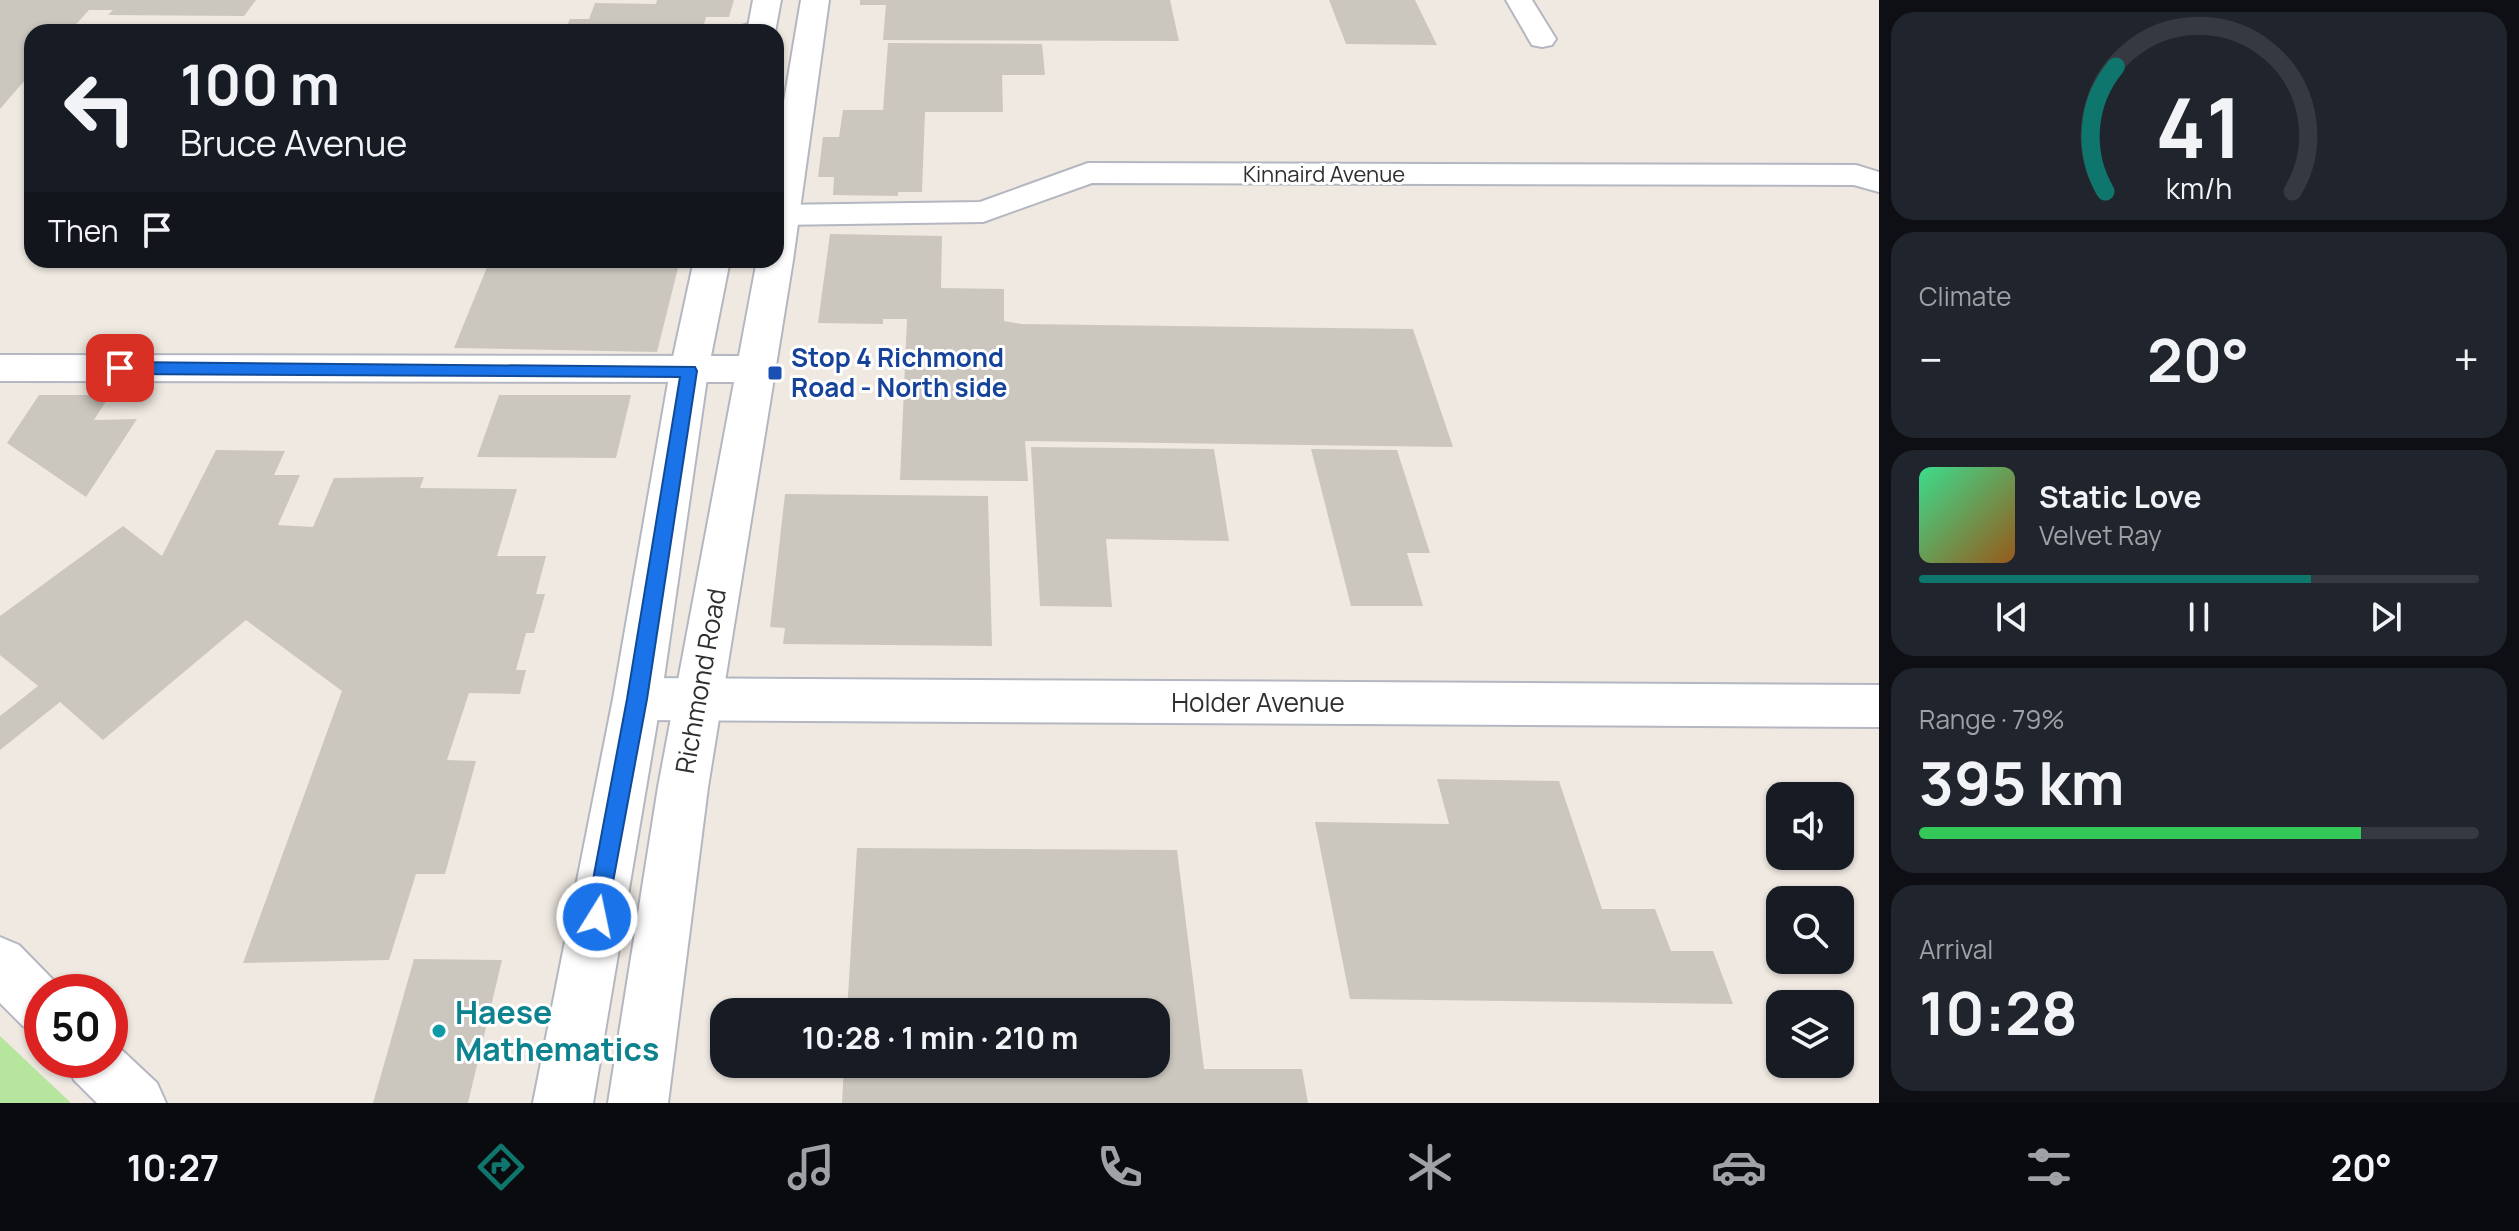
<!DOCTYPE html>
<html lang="en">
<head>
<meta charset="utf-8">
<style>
  body { margin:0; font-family:Manrope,sans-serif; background:#20242c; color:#f1f3f6; height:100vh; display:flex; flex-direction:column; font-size:30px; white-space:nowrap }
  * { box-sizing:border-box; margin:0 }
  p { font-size:26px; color:#9ea1a6 }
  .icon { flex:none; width:44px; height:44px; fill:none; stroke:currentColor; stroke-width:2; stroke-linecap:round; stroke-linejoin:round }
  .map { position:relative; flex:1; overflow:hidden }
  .details { display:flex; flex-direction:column; gap:12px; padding:12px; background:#0d0f14; width:640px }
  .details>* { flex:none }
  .top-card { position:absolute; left:24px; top:24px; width:760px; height:244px; border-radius:24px; box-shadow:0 2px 6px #0004; background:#171b24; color:#f1f3f6; overflow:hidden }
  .tools { position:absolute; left:1766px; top:782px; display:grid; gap:16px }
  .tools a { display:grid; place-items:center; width:88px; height:88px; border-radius:16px; background:#171b24; box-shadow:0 2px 6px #0004; font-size:40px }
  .speed { position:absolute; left:24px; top:974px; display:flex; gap:16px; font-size:40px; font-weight:700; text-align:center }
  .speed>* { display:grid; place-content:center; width:104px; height:104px; border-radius:50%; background:#171b24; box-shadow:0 2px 6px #0004; line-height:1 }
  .speed .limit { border:12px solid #d22; background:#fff; color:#111 }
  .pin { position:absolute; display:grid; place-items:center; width:68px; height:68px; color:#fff; margin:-34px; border-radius:16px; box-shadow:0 4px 12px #0006 }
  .me { position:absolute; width:88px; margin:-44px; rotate:10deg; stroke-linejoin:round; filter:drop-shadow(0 0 6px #0008) }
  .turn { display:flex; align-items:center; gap:28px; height:168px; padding:0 24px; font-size:36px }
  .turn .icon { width:104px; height:104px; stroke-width:2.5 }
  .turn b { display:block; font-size:56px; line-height:68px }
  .then { display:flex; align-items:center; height:76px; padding:0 24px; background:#0003; gap:16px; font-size:30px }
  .big { font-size:60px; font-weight:700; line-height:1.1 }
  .details .tile { flex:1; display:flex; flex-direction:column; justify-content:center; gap:12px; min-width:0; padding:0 28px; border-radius:24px; background:#20242c }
  .details .dial { align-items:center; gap:0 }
  .dial svg { height:208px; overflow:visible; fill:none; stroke:#363941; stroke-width:7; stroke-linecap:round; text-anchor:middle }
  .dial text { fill:#f1f3f6; stroke:none }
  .song { display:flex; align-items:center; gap:24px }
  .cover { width:96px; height:96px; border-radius:12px; background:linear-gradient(135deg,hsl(150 70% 55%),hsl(30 70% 35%)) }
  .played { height:8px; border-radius:4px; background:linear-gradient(90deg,#0f766e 70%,#363941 70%) }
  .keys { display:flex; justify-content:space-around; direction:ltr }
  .heat { display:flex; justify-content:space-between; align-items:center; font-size:44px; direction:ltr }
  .charge { height:12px; border-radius:6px; background:linear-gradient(90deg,#34c759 79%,#363941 0) }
  .trip { position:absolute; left:710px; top:998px; width:460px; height:80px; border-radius:24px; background:#171b24; box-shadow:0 2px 6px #0004; font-weight:700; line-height:80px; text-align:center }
  .dock { display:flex; height:128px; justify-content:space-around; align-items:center; background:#090b0e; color:#9ea1a6 }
  .dock .icon { width:56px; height:56px }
  .dock .on { color:#0f766e }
  .dock b { font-size:36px; color:#f1f3f6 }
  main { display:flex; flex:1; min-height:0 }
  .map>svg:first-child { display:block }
  .green { fill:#b6e59e }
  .building { fill:#cbc7bf }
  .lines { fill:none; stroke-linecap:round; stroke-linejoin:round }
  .service-casing { stroke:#b4b7c1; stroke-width:4 }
  .minor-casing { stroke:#b4b7c1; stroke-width:4 }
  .secondary-casing { stroke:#b4b7c1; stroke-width:4 }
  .service { fill:#fff; fill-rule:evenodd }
  .minor { fill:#fff; fill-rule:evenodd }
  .secondary { fill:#fff; fill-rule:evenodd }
  .route { fill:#1a73e8; stroke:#114b97; stroke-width:2 }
  .transit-dot { fill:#1a4fb4; stroke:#fff; stroke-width:3 }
  .culture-dot { fill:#0f9aa8; stroke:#fff; stroke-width:3 }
  .labels { text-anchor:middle; stroke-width:6; stroke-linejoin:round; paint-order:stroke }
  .far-street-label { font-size:22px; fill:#2e2e2e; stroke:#fff }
  .transit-label { font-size:26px; font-weight:bold; fill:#164399; stroke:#fff; text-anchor:start }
  .street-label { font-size:26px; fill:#2e2e2e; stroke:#fff }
  .near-culture-label { font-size:32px; font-weight:bold; fill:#0d838f; stroke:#fff; text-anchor:start }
</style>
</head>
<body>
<main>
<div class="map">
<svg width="1879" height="1103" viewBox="0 0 1879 1103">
  <rect width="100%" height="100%" fill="#efe9e1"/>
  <!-- green -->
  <path class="green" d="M 0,1036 L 71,1103 L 0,1103 Z"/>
  <!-- building -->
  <path class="building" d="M 0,0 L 256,0 L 244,16 L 108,15 L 113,10 L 89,10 L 69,32 L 32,32 L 32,72 L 0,109 Z
    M 657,0 L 734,0 L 729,17 L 706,17 L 702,32 L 564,32 L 570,19 L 589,19 L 595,3 L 656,4 Z
    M 860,0 L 1170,0 L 1179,41 L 883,40 L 886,5 L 860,5 Z
    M 1329,0 L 1415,0 L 1437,45 L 1346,44 Z
    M 888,43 L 1042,44 L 1045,75 L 1002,75 L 1003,112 L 925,112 L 922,192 L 898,192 L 898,196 L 833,195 L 834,177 L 818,177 L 823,137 L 839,137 L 843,110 L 883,110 Z
    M 830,234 L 942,236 L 941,288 L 1004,289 L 1004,321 L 1021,324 L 1413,329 L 1453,447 L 1025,441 L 1028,481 L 900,480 L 907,319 L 883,319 L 883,324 L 818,323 Z
    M 490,260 L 680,260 L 657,352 L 454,348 Z
    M 39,395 L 110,395 L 94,420 L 137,419 L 86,497 L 7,443 Z
    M 499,395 L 631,395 L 616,458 L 477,457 Z
    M 1031,447 L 1214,449 L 1229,541 L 1106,539 L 1112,607 L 1040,606 Z
    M 1311,449 L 1397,450 L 1430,553 L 1407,553 L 1423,606 L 1351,606 Z
    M 216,450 L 285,451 L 274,475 L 300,475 L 278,525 L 313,527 L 334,478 L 424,477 L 420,488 L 517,489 L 497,556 L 546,556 L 536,594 L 545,594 L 534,633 L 526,633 L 516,670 L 526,670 L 520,694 L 469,693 L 447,760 L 476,761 L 445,874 L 416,874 L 389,960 L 243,963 L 342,691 L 246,620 L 103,740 L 60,702 L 0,750 L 0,716 L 38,686 L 0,655 L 0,616 L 123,526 L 162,556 Z
    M 785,494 L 988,496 L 992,646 L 783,644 L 785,628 L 770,627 Z
    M 1437,779 L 1559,781 L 1602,909 L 1655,909 L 1671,951 L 1713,951 L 1733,1004 L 1350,999 L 1315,822 L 1449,824 Z
    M 857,848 L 1177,850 L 1204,1069 L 1302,1069 L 1308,1103 L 842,1103 L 844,1064 L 1156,1064 L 1156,1012 L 847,1012 Z
    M 414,959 L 502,960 L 468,1103 L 373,1103 Z"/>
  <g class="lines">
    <defs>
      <path id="service" d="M 762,20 L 768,24 L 767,27 L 745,32 L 722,32 Z"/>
      <path id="minor" d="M 1506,0 L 1532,0 L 1556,39 L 1552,45 L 1542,47 L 1532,45 Z
        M 1088,163 L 1856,165 L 1879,172 L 1879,192 L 1854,185 L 1092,183 L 983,222 L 776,225 L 776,205 L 980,202 Z
        M 0,355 L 754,356 L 767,360 L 772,369 L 767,378 L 754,382 L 0,381 Z
        M 637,678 L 1879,685 L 1879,727 L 637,720 L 621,714 L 614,699 L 621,684 Z
        M 0,937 L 19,945 L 61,988 L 63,992 L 42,992 L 42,1034 L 23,1026 L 0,1003 Z
        M 110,1039 L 157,1083 L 166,1103 L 97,1103 L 74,1080 L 66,1060 L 110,1060 Z"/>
      <path id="secondary" d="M 753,0 L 781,0 L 775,32 L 747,32 Z
        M 801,0 L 829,0 L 793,260 L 708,787 L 668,1103 L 608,1103 L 658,787 L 757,260 L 776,260 L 776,149 Z
        M 694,260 L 730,260 L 708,371 L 661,699 L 593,1103 L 533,1103 L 613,699 L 670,371 Z"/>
    </defs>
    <!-- service casing -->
    <use href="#service" class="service-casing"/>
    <!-- minor casing -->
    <use href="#minor" class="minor-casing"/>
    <!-- secondary casing -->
    <use href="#secondary" class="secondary-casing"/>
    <!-- service -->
    <use href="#service" class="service"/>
    <!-- minor -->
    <use href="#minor" class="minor"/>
    <!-- secondary -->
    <use href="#secondary" class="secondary"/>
  </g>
  <!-- route -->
  <path class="route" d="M 120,362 L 695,367 L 697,371 L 647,699 L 605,925 L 597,928 L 589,925 L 586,917 L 627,699 L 680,377 L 120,374 L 112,368 Z"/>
  <!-- markers -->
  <rect class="transit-dot" x="767" y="365" width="16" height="16" rx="4"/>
  <circle class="culture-dot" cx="439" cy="1031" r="8"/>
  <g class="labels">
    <!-- far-street labels -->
    <g class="far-street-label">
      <text x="1324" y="182">Kinnaird Avenue</text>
    </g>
    <!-- transit labels -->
    <g class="transit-label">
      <text x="791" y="367">Stop 4 Richmond<tspan x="791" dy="30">Road - North side</tspan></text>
    </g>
    <!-- street labels -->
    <g class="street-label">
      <text transform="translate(701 681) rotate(-80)" y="9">Richmond Road</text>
      <text x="1258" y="712">Holder Avenue</text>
    </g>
    <!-- near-culture labels -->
    <g class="near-culture-label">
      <text x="455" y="1024">Haese<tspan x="455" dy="37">Mathematics</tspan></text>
    </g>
  </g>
</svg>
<div class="tools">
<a><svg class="icon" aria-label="sound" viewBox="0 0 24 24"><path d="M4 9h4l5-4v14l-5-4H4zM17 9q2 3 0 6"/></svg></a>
<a><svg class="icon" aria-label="search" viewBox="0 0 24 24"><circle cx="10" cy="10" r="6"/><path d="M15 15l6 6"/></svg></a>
<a><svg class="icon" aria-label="layers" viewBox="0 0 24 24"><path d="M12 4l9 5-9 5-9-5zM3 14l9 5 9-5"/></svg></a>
</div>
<div class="speed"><div class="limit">50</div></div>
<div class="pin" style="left:120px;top:368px;background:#d93025"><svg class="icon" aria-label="arrive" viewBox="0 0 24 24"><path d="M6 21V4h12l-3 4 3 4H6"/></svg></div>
<svg class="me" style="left:597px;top:917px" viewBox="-20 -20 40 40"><circle r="17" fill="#1a73e8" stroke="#fff" stroke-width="3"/><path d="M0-11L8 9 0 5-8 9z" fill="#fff"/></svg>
<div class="trip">10:28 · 1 min · 210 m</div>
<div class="top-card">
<div class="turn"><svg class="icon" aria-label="left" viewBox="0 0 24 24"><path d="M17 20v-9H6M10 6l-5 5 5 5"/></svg><div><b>100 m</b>Bruce Avenue</div></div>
<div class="then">Then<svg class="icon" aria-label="arrive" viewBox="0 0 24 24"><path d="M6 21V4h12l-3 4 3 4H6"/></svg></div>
</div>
</div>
<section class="details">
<div class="tile dial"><svg viewBox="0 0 100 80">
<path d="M14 69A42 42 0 1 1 86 69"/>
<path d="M14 69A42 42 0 0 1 18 21" stroke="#0f766e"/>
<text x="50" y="56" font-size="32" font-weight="700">41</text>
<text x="50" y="72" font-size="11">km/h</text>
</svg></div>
<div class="tile"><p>Climate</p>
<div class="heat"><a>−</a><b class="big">20°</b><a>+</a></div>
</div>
<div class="tile">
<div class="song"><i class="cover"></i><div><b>Static Love</b><p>Velvet Ray</p></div></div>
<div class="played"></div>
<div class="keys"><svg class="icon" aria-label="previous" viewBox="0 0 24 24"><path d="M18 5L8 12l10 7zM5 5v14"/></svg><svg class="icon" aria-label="pause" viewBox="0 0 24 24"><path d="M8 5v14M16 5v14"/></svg><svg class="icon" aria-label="next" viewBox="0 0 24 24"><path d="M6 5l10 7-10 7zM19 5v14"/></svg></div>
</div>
<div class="tile"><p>Range · 79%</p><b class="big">395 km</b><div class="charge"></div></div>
<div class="tile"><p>Arrival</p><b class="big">10:28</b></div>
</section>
</main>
<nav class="dock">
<b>10:27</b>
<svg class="icon on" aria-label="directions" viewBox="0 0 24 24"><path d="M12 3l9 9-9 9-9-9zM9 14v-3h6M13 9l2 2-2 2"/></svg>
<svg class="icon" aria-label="music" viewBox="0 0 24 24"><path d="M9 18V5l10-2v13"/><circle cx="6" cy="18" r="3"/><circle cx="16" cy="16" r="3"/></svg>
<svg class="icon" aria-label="phone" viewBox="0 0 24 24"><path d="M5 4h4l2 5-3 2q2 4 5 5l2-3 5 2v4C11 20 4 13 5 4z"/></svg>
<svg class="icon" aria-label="climate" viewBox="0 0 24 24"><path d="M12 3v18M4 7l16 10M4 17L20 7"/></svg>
<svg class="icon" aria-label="car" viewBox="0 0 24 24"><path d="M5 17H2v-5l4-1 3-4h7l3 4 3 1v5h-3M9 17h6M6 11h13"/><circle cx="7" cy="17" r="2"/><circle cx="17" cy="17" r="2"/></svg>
<svg class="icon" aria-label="filters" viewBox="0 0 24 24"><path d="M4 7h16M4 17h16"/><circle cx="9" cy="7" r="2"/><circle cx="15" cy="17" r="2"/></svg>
<b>20°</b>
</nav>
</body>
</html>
